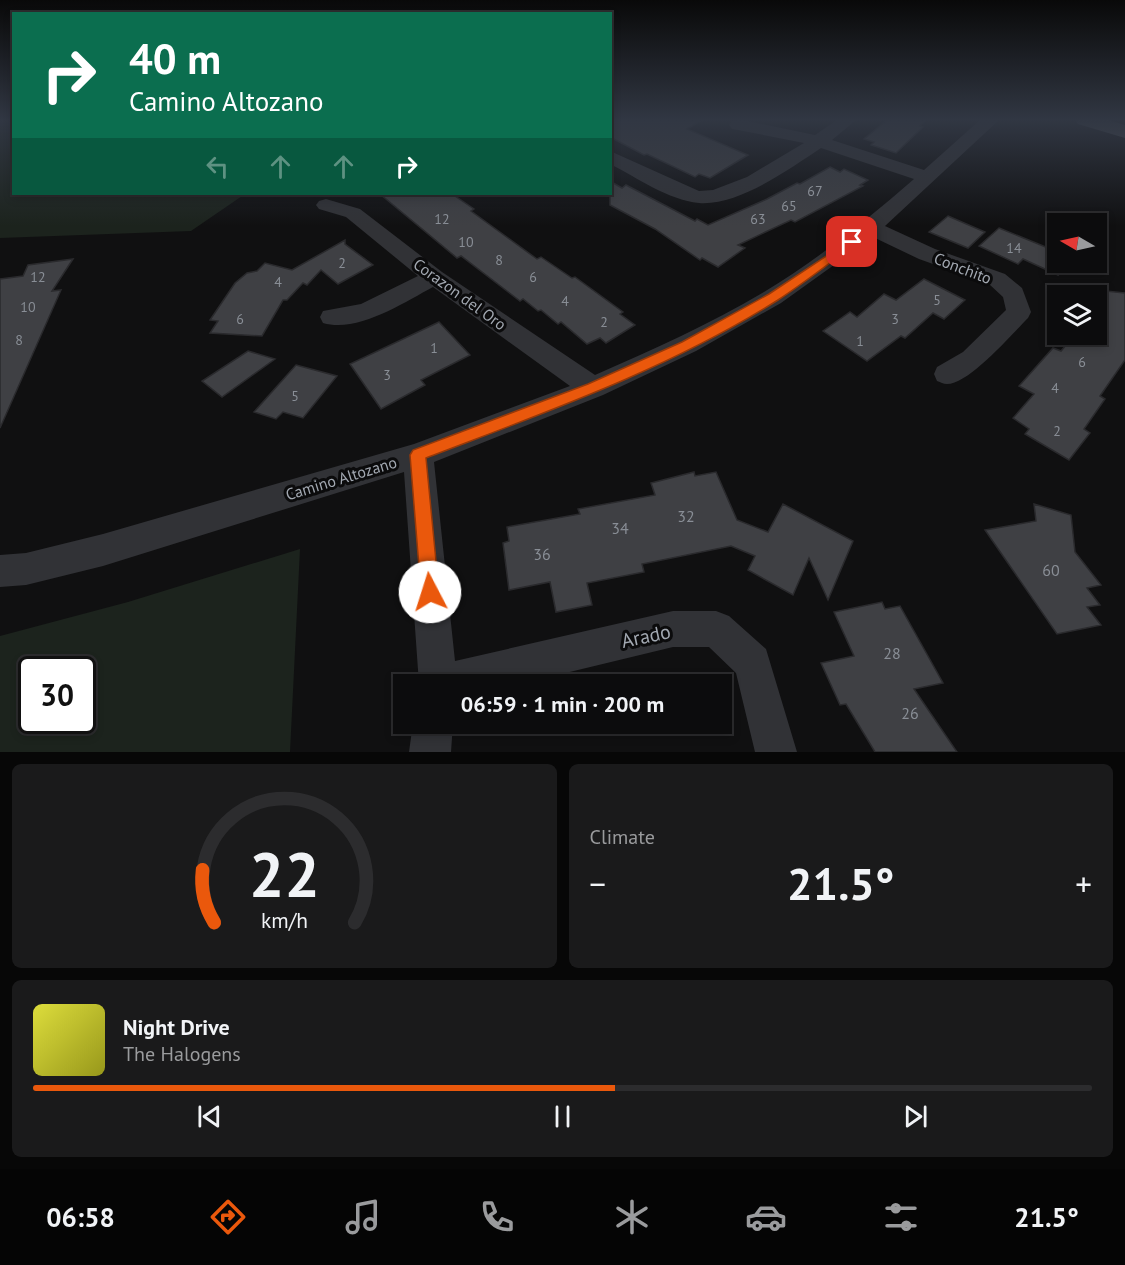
<!DOCTYPE html>
<html lang="en">
<head>
<meta charset="utf-8">
<style>
  body { margin:0; font-family:"PT Sans",sans-serif; background:#1a1a1b; color:#f1f3f6; height:100vh; display:flex; flex-direction:column; font-size:22px; white-space:nowrap }
  * { box-sizing:border-box; margin:0 }
  p { font-size:20px; color:#9a9b9d }
  .icon { flex:none; width:33px; height:33px; fill:none; stroke:currentColor; stroke-width:2; stroke-linecap:round; stroke-linejoin:round }
  .map { position:relative; height:752px; overflow:hidden }
  .drawer { display:flex; flex-direction:column; gap:12px; padding:12px; background:#070707; flex:1 }
  .drawer>* { flex:none }
  .guide { position:absolute; left:12px; top:12px; width:600px; height:183px; border-radius:0px; box-shadow:0 3px 9px #0003,0 0 0 2px #2c2c2e; background:#0b6e4f; color:#fff; overflow:hidden }
  .needle { width:39px; rotate:279deg }
  .controls { position:absolute; left:1047px; top:213px; display:grid; gap:12px }
  .controls a { display:grid; place-items:center; width:60px; height:60px; border-radius:0px; background:#0c0c0d; box-shadow:0 3px 9px #0003,0 0 0 2px #2c2c2e; font-size:30px }
  .speed { position:absolute; left:18px; top:656px; display:flex; gap:12px; font-size:30px; font-weight:700; text-align:center }
  .speed>* { display:grid; place-content:center; width:78px; height:78px; border-radius:50%; background:#0c0c0d; box-shadow:0 3px 9px #0003,0 0 0 2px #2c2c2e; line-height:1 }
  .speed .limit { border:3px solid #111; border-radius:9px; background:#fff; color:#111 }
  .pin { position:absolute; display:grid; place-items:center; width:51px; height:51px; color:#fff; margin:-26px; border-radius:12px; box-shadow:0 3px 9px #0006 }
  .me { position:absolute; width:66px; margin:-33px; rotate:355deg; stroke-linejoin:round; filter:drop-shadow(0 0 4px #0008) }
  .turn { display:flex; align-items:center; gap:21px; height:126px; padding:0 18px; font-size:27px }
  .turn .icon { width:78px; height:78px; stroke-width:2.5 }
  .turn b { display:block; font-size:42px; line-height:51px }
  .lanes { display:flex; align-items:center; height:57px; padding:0 18px; background:#0003; justify-content:center; gap:30px; direction:ltr }
  .lanes .off { opacity:.35 }
  .big { font-size:45px; font-weight:700; line-height:1.1 }
  .drawer .widget { flex:1; display:flex; flex-direction:column; justify-content:center; gap:9px; min-width:0; padding:0 21px; border-radius:9px; background:#1a1a1b }
  .drawer .dial { align-items:center; gap:0 }
  .dial svg { height:156px; overflow:visible; fill:none; stroke:#2c2c2e; stroke-width:7; stroke-linecap:round; text-anchor:middle }
  .dial text { fill:#f1f3f6; stroke:none }
  .song { display:flex; align-items:center; gap:18px }
  .cover { width:72px; height:72px; border-radius:9px; background:linear-gradient(135deg,hsl(60 70% 55%),hsl(60 70% 35%)) }
  .played { height:6px; border-radius:3px; background:linear-gradient(90deg,#ea580c 55%,#2c2c2e 55%) }
  .keys { display:flex; justify-content:space-around; direction:ltr }
  .heat { display:flex; justify-content:space-between; align-items:center; font-size:33px; direction:ltr }
  .drawer .tiles { flex:1; display:grid; gap:12px; grid-template-columns:1fr 1fr }
  .widget:last-child { grid-column:span 2 }
  .trip { position:absolute; left:393px; top:674px; width:339px; height:60px; border-radius:0px; background:#0c0c0d; box-shadow:0 3px 9px #0003,0 0 0 2px #2c2c2e; font-weight:700; line-height:60px; text-align:center }
  .tabs { display:flex; height:96px; justify-content:space-around; align-items:center; background:#050505; color:#9a9b9d }
  .tabs .icon { width:42px; height:42px }
  .tabs .active { color:#ea580c }
  .tabs b { font-size:27px; color:#f1f3f6 }
  .map>svg:first-child { display:block }
  .green { fill:#1c231d; fill-rule:evenodd }
  .building { fill:#3f4044; stroke:#2a2a2d; stroke-width:1.5 }
  .lines { fill:none; stroke-linecap:round; stroke-linejoin:round }
  .minor { fill:#313236; fill-rule:evenodd }
  .major { fill:#4d5055; fill-rule:evenodd }
  .route { fill:#ea580c; stroke:#983908; stroke-width:1.5 }
  .labels { text-anchor:middle; stroke-width:6; stroke-linejoin:round; paint-order:stroke }
  .number-label { font-size:14px; fill:#898e96 }
  .street-label { font-size:16px; fill:#a2a8b1; stroke:#0b0b0c }
  .near-number-label { font-size:16px; fill:#898e96 }
  .near-street-label { font-size:20px; fill:#a2a8b1; stroke:#0b0b0c }
</style>
</head>
<body>
<div class="map">
<svg width="1125" height="752" viewBox="0 0 1125 752">
  <rect width="100%" height="100%" fill="#101011"/>
  <!-- green -->
  <path class="green" d="M 0,120 L 13,120 L 14,194 L 245,194 L 191,231 L 0,238 Z
    M 300,549 L 290,752 L 0,752 L 0,636 L 128,602 ZM 32,669 L 82,669 L 82,720 L 32,720 Z"/>
  <!-- building -->
  <path class="building" d="M 610,120 L 702,120 L 687,129 L 748,155 L 710,178 L 699,174 L 695,177 L 647,154 L 644,155 L 610,137 Z
    M 887,120 L 926,120 L 920,126 L 923,127 L 896,153 L 871,145 L 874,142 L 864,139 Z
    M 830,167 L 840,172 L 844,169 L 868,180 L 860,185 L 863,186 L 795,222 L 791,220 L 738,245 L 745,248 L 718,267 L 702,258 L 700,260 L 655,229 L 610,205 L 610,181 L 622,188 L 626,185 L 695,221 L 697,219 L 708,225 L 767,199 L 797,183 L 800,184 Z
    M 380,194 L 452,194 L 474,209 L 471,211 L 537,259 L 541,257 L 572,278 L 575,277 L 623,312 L 620,314 L 635,325 L 606,343 L 600,338 L 587,344 L 561,322 L 558,324 L 541,310 L 538,311 L 523,299 L 520,301 L 461,256 L 457,258 Z
    M 948,216 L 985,232 L 968,248 L 929,232 Z
    M 999,228 L 1058,252 L 1058,275 L 1023,259 L 1018,264 L 979,246 Z
    M 345,240 L 345,244 L 373,265 L 338,284 L 321,270 L 307,285 L 303,283 L 287,300 L 283,300 L 262,336 L 210,333 L 218,321 L 210,320 L 235,283 L 247,273 L 257,271 L 265,263 L 292,270 Z
    M 73,259 L 52,291 L 61,290 L 0,428 L 0,279 L 23,276 L 28,265 Z
    M 924,279 L 965,300 L 944,319 L 933,313 L 905,338 L 901,336 L 867,361 L 823,331 L 850,312 L 857,317 L 884,294 L 896,300 Z
    M 1096,290 L 1125,293 L 1125,360 L 1100,396 L 1105,399 L 1084,429 L 1090,433 L 1069,460 L 1025,434 L 1029,429 L 1013,418 L 1034,394 L 1019,386 L 1053,348 L 1061,351 L 1075,334 L 1096,334 Z
    M 439,322 L 470,355 L 421,380 L 425,385 L 381,409 L 350,364 Z
    M 248,351 L 275,359 L 222,397 L 202,381 Z
    M 296,365 L 337,376 L 303,418 L 283,412 L 276,419 L 254,412 Z
    M 694,472 L 695,476 L 716,472 L 737,520 L 768,532 L 783,504 L 853,541 L 828,600 L 809,558 L 793,595 L 748,570 L 755,556 L 731,546 L 642,564 L 644,572 L 587,583 L 592,605 L 556,612 L 550,582 L 509,590 L 503,543 L 509,541 L 507,527 L 580,514 L 578,509 L 655,495 L 651,483 Z
    M 1034,504 L 1071,515 L 1075,552 L 1101,585 L 1087,588 L 1100,605 L 1087,607 L 1101,625 L 1057,634 L 985,530 L 1036,521 Z
    M 882,602 L 885,609 L 900,606 L 943,683 L 914,689 L 957,752 L 875,752 L 846,704 L 840,705 L 821,663 L 854,656 L 834,612 Z"/>
  <g class="lines">
    <!-- minor -->
    <path class="minor" d="M 742,120 L 815,135 L 837,120 L 856,120 L 832,140 L 924,170 L 980,120 L 999,120 L 885,226 L 935,249 L 1005,274 L 1022,288 L 1031,312 L 1028,318 C 1012,334 969,384 947,384 C 943,384 941,382 937,381 L 934,374 L 937,367 L 963,352 L 1006,310 L 1003,297 L 989,284 L 919,259 L 873,237 L 781,303 L 696,351 L 603,395 L 434,462 L 455,661 L 673,611 L 716,611 L 729,616 L 766,649 L 797,752 L 755,752 L 736,673 L 709,647 L 673,647 L 520,684 L 419,684 L 404,472 L 103,566 L 26,585 L 0,587 L 0,555 L 26,553 L 103,534 L 414,444 L 570,386 L 433,287 C 403,303 358,333 323,323 L 320,317 L 323,311 L 361,304 L 418,276 L 346,217 L 319,209 L 316,205 L 319,201 L 326,199 L 360,209 L 442,272 L 595,375 C 652,350 710,324 764,292 C 817,260 867,220 914,179 L 821,148 C 789,169 739,206 699,203 C 668,200 638,178 610,164 L 610,151 L 699,191 L 713,190 L 747,177 L 804,143 L 738,130 L 732,129 L 729,125 L 732,121 Z
      M 413,723 L 453,723 L 451,752 L 409,752 Z"/>
    <!-- major -->
    <path class="major" d="M 1075,120 L 1108,120 L 1125,125 L 1125,138 L 1078,124 Z"/>
  </g>
  <!-- sky -->
  <linearGradient id="sky" x2="0" y2="1"><stop stop-color="#090909"/><stop offset="0.53" stop-color="#313743"/><stop offset="1" stop-color="#313743" stop-opacity="0"/></linearGradient>
  <rect width="1125" height="226" fill="url(#sky)"/>
  <!-- route -->
  <path class="route" d="M 852,239 L 857,242 L 855,244 C 830,263 804,283 778,300 C 669,369 546,412 426,458 L 439,592 L 436,598 L 430,601 L 423,598 L 421,592 L 410,455 L 413,450 L 588,384 L 682,342 L 769,294 Z"/>
  <g class="labels">
    <!-- number labels -->
    <g class="number-label">
      <text x="815" y="196">67</text>
      <text x="789" y="211">65</text>
      <text x="442" y="224">12</text>
      <text x="758" y="224">63</text>
      <text x="466" y="247">10</text>
      <text x="1014" y="253">14</text>
      <text x="499" y="265">8</text>
      <text x="342" y="268">2</text>
      <text x="38" y="282">12</text>
      <text x="533" y="282">6</text>
      <text x="278" y="287">4</text>
      <text x="937" y="305">5</text>
      <text x="565" y="306">4</text>
      <text x="28" y="312">10</text>
      <text x="240" y="324">6</text>
      <text x="895" y="324">3</text>
      <text x="604" y="327">2</text>
      <text x="19" y="345">8</text>
      <text x="860" y="346">1</text>
      <text x="434" y="353">1</text>
      <text x="1082" y="367">6</text>
      <text x="387" y="380">3</text>
      <text x="1055" y="393">4</text>
      <text x="295" y="401">5</text>
      <text x="1057" y="436">2</text>
    </g>
    <!-- street labels -->
    <g class="street-label">
      <text transform="translate(963 268) rotate(21)" y="6">Conchito</text>
      <text transform="translate(460 294) rotate(36)" y="6">Corazon del Oro</text>
      <text transform="translate(341 478) rotate(-17)" y="6">Camino Altozano</text>
    </g>
    <!-- near-number labels -->
    <g class="near-number-label">
      <text x="686" y="522">32</text>
      <text x="620" y="534">34</text>
      <text x="542" y="560">36</text>
      <text x="1051" y="576">60</text>
      <text x="892" y="659">28</text>
      <text x="910" y="719">26</text>
    </g>
    <!-- near-street labels -->
    <g class="near-street-label">
      <text transform="translate(646 636) rotate(-12)" y="7">Arado</text>
    </g>
  </g>
</svg>
<div class="controls">
<a><svg class="needle" viewBox="-14 -14 28 28"><path d="M0-13l5 13h-10z" fill="#e53935"/><path d="M0 13l5-13h-10z" fill="#9a9b9d"/></svg></a>
<a><svg class="icon" aria-label="layers" viewBox="0 0 24 24"><path d="M12 4l9 5-9 5-9-5zM3 14l9 5 9-5"/></svg></a>
</div>
<div class="speed"><div class="limit">30</div></div>
<div class="pin" style="left:852px;top:242px;background:#d93025"><svg class="icon" aria-label="arrive" viewBox="0 0 24 24"><path d="M6 21V4h12l-3 4 3 4H6"/></svg></div>
<svg class="me" style="left:430px;top:592px" viewBox="-20 -20 40 40"><circle r="19" fill="#fff"/><path d="M0-13L10 11 0 6-10 11z" fill="#ea580c"/></svg>
<div class="trip">06:59 · 1 min · 200 m</div>
<div class="guide">
<div class="turn"><svg class="icon" aria-label="right" viewBox="0 0 24 24"><path d="M7 20v-9h11M14 6l5 5-5 5"/></svg><div><b>40 m</b>Camino Altozano</div></div>
<div class="lanes"><svg class="icon off" aria-label="left" viewBox="0 0 24 24"><path d="M17 20v-9H6M10 6l-5 5 5 5"/></svg><svg class="icon off" aria-label="ahead" viewBox="0 0 24 24"><path d="M12 20V5M6 11l6-6 6 6"/></svg><svg class="icon off" aria-label="ahead" viewBox="0 0 24 24"><path d="M12 20V5M6 11l6-6 6 6"/></svg><svg class="icon" aria-label="right" viewBox="0 0 24 24"><path d="M7 20v-9h11M14 6l5 5-5 5"/></svg></div>
</div>
</div>
<section class="drawer">
<div class="tiles">
<div class="widget dial"><svg viewBox="0 0 100 80">
<path d="M14 69A42 42 0 1 1 86 69"/>
<path d="M14 69A42 42 0 0 1 8 42" stroke="#ea580c"/>
<text x="50" y="56" font-size="32" font-weight="700">22</text>
<text x="50" y="72" font-size="11">km/h</text>
</svg></div>
<div class="widget"><p>Climate</p>
<div class="heat"><a>−</a><b class="big">21.5°</b><a>+</a></div>
</div>
<div class="widget">
<div class="song"><i class="cover"></i><div><b>Night Drive</b><p>The Halogens</p></div></div>
<div class="played"></div>
<div class="keys"><svg class="icon" aria-label="previous" viewBox="0 0 24 24"><path d="M18 5L8 12l10 7zM5 5v14"/></svg><svg class="icon" aria-label="pause" viewBox="0 0 24 24"><path d="M8 5v14M16 5v14"/></svg><svg class="icon" aria-label="next" viewBox="0 0 24 24"><path d="M6 5l10 7-10 7zM19 5v14"/></svg></div>
</div>
</div>
</section>
<nav class="tabs">
<b>06:58</b>
<svg class="icon active" aria-label="directions" viewBox="0 0 24 24"><path d="M12 3l9 9-9 9-9-9zM9 14v-3h6M13 9l2 2-2 2"/></svg>
<svg class="icon" aria-label="music" viewBox="0 0 24 24"><path d="M9 18V5l10-2v13"/><circle cx="6" cy="18" r="3"/><circle cx="16" cy="16" r="3"/></svg>
<svg class="icon" aria-label="phone" viewBox="0 0 24 24"><path d="M5 4h4l2 5-3 2q2 4 5 5l2-3 5 2v4C11 20 4 13 5 4z"/></svg>
<svg class="icon" aria-label="climate" viewBox="0 0 24 24"><path d="M12 3v18M4 7l16 10M4 17L20 7"/></svg>
<svg class="icon" aria-label="car" viewBox="0 0 24 24"><path d="M5 17H2v-5l4-1 3-4h7l3 4 3 1v5h-3M9 17h6M6 11h13"/><circle cx="7" cy="17" r="2"/><circle cx="17" cy="17" r="2"/></svg>
<svg class="icon" aria-label="filters" viewBox="0 0 24 24"><path d="M4 7h16M4 17h16"/><circle cx="9" cy="7" r="2"/><circle cx="15" cy="17" r="2"/></svg>
<b>21.5°</b>
</nav>
</body>
</html>
